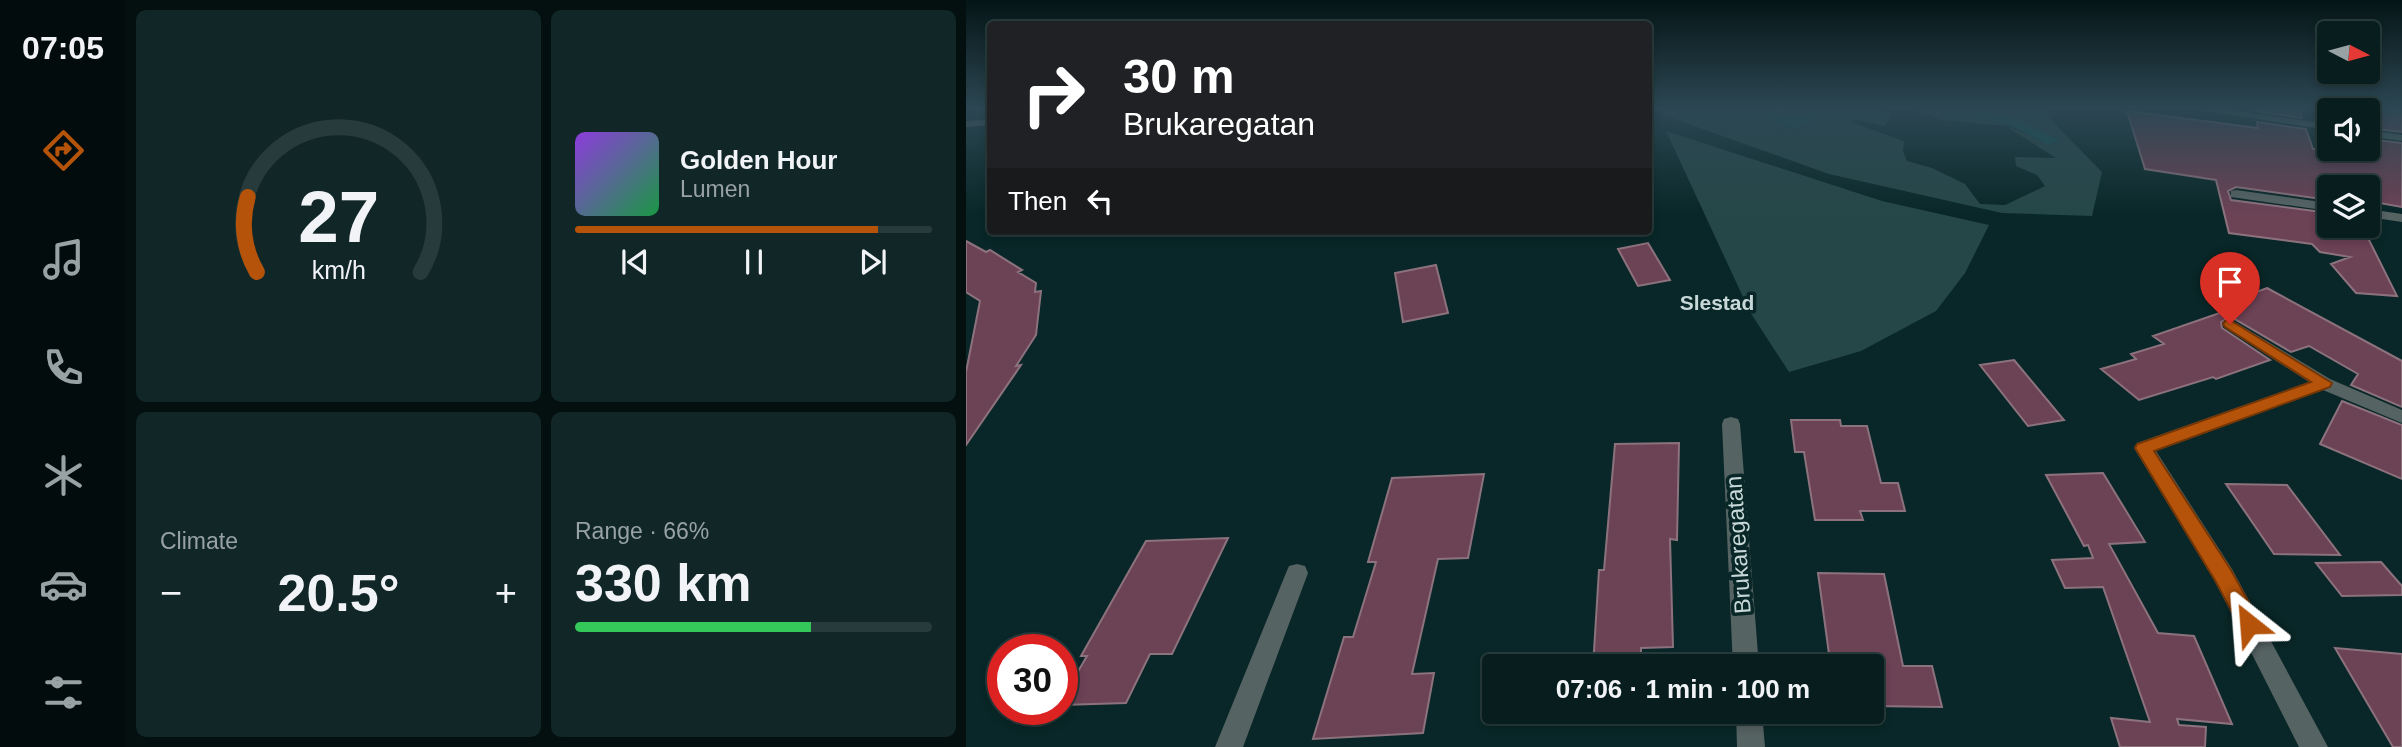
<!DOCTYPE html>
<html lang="en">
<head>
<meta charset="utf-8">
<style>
  body { margin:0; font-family:Helvetica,sans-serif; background:#102627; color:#f1f3f6; height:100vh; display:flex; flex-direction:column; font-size:26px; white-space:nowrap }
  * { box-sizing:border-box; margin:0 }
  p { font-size:23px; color:#98a2a4 }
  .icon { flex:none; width:38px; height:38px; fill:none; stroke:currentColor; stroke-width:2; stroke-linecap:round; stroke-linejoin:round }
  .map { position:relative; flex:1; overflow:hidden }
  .side { display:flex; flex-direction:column; gap:10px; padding:10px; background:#041010; width:840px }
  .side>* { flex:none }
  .banner { position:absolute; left:21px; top:21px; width:665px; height:214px; border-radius:7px; box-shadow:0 4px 10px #0003,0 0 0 2px #283b3c; background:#202124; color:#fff; overflow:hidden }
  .needle { width:46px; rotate:96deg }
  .controls { position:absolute; left:1351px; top:21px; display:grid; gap:14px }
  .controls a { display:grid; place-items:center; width:63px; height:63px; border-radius:7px; background:#071d1e; box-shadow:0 4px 10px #0003,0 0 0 2px #283b3c; font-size:35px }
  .speed { position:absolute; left:21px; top:634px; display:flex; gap:14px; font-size:35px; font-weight:700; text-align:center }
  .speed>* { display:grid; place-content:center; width:91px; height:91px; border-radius:50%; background:#071d1e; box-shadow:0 4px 10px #0003,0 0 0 2px #283b3c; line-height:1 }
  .speed .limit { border:10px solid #d22; background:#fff; color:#111 }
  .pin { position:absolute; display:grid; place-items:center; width:60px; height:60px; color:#fff; margin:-72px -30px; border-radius:50% 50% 50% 0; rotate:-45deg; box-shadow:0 0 7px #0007 }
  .pin .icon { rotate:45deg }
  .me { position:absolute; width:77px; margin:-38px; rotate:332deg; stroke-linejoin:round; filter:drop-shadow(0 0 5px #0008) }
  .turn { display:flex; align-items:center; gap:24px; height:147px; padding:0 21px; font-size:32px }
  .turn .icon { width:91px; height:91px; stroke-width:2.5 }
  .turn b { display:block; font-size:49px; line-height:60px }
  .then { display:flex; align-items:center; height:66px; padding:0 21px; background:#0003; gap:14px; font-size:26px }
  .big { font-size:52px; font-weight:700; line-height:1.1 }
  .side .tile { flex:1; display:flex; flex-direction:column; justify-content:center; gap:10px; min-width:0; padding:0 24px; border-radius:10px; background:#102627 }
  .side .dial { align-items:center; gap:0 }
  .dial svg { height:182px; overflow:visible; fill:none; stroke:#283b3c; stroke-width:7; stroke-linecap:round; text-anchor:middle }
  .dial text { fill:#f1f3f6; stroke:none }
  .song { display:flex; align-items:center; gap:21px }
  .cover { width:84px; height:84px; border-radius:10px; background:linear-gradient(135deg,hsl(270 70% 55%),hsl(140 70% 35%)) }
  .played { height:7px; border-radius:4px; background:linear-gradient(90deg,#b45309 85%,#283b3c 85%) }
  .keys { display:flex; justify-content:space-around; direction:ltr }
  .heat { display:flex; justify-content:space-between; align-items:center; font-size:38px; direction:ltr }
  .charge { height:10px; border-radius:5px; background:linear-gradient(90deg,#34c759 66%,#283b3c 0) }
  .side .tiles { flex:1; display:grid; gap:10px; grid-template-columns:repeat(2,1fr) }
  .trip { position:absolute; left:516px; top:654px; width:402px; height:70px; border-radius:7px; background:#071d1e; box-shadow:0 4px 10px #0003,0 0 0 2px #283b3c; font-weight:700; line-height:70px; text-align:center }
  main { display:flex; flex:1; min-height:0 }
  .tab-bar { display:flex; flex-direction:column; width:126px; justify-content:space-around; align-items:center; background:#030c0c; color:#98a2a4 }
  .tab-bar .icon { width:49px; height:49px }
  .tab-bar .current { color:#b45309 }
  .tab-bar b { font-size:32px; color:#f1f3f6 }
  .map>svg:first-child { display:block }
  .green { fill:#264748 }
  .forest { fill:#135859 }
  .building { fill:#6c4255; stroke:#8c727d; stroke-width:2 }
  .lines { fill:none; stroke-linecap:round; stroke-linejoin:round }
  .street { fill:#566363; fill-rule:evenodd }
  .route { fill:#b45309; stroke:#753606; stroke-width:2 }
  .labels { text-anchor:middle; stroke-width:7; stroke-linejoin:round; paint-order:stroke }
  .neighbourhood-label { font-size:21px; font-weight:bold; fill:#c8d8d8; stroke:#092728 }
  .near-street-label { font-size:23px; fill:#c8d8d8; stroke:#092728 }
</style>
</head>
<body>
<main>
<nav class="tab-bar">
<b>07:05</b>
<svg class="icon current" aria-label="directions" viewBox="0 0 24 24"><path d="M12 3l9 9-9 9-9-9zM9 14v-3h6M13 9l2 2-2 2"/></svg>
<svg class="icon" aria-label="music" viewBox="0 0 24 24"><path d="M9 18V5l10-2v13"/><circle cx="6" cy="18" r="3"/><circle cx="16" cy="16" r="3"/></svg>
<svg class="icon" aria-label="phone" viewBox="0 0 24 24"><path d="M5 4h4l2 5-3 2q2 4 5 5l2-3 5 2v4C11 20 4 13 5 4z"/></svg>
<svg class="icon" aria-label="climate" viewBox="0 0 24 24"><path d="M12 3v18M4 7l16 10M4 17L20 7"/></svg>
<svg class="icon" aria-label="car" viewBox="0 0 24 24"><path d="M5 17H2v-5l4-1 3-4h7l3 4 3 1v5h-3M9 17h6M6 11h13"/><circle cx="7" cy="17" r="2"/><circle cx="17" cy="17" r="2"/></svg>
<svg class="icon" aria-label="filters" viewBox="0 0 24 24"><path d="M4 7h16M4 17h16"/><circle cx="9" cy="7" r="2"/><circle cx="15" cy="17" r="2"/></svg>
</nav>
<section class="side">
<div class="tiles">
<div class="tile dial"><svg viewBox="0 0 100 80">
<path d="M14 69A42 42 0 1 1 86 69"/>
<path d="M14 69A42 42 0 0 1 10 36" stroke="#b45309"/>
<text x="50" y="56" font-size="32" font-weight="700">27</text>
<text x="50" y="72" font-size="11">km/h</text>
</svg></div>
<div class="tile">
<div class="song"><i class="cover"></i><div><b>Golden Hour</b><p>Lumen</p></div></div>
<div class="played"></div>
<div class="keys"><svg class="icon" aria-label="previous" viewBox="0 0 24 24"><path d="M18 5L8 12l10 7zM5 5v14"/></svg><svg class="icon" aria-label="pause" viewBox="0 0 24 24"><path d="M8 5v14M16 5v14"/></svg><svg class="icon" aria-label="next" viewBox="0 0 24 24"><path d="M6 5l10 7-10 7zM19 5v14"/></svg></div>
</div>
<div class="tile"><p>Climate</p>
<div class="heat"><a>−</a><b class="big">20.5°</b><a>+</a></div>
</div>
<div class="tile"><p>Range · 66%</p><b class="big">330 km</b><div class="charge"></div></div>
</div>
</section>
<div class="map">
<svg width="1436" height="747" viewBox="0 0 1436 747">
  <rect width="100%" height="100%" fill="#092728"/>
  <!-- green -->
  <path class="green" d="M 699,108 L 781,108 L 829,129 C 859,115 894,96 925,116 L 919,126 L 893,120 L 882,121 L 938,141 L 937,151 L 941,161 L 966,168 L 999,184 L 1014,204 L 1039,205 L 1079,186 L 1071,175 L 1050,166 L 1049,157 L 1090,158 L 1040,126 L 975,120 L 945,108 C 994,108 1040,123 1084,145 L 1092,140 L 1030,108 L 1077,108 L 1084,119 L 1136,172 L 1126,216 L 1036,213 L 863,174 L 697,115 Z
    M 700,131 L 916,201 L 1023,225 L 999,273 L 970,311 L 895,351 L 823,372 L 784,312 Z"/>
  <!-- forest -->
  <path class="forest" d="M 781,108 L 875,108 L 829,129 Z
    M 976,108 L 1030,108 L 1093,140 L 1083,145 L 1045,126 Z"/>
  <!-- building -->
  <path class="building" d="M 1288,108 L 1333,108 L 1336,118 L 1289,111 Z
    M 1402,108 L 1436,112 L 1436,132 L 1402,128 Z
    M 1161,111 L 1292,128 L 1291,122 L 1340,129 L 1347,149 L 1402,149 L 1402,139 L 1436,143 L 1436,207 L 1402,201 L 1402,187 L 1363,187 L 1363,200 L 1270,187 L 1262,191 L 1265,200 L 1363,213 L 1363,226 L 1396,226 L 1431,296 L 1390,293 L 1365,264 L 1384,257 L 1354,252 L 1346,244 L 1263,233 L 1250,180 L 1179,169 Z
    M 0,241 L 20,252 L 24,250 L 56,270 L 52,272 L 70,283 L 69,292 L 75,291 L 70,335 L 50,366 L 55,365 L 0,445 L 0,372 L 14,301 L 0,292 Z
    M 682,243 L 704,280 L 672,286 L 652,249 Z
    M 470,265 L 482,313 L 437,322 L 429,273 Z
    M 1301,288 L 1436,361 L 1436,407 L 1385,385 L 1392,374 L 1343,346 L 1325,352 L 1265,317 L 1255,322 L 1256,328 L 1304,360 L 1250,379 L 1247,377 L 1173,400 L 1135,369 L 1170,359 L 1165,354 L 1198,344 L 1187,336 L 1274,306 L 1265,301 Z
    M 1048,360 L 1098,420 L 1062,426 L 1014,365 Z
    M 1376,401 L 1436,425 L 1436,479 L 1354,444 Z
    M 825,420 L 874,420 L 875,426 L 901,426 L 915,483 L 932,483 L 939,511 L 894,511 L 897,520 L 849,520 L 838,452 L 829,452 Z
    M 713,443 L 711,540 L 704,539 L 707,647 L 675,648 L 675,667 L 627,667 L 633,570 L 638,570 L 649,444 Z
    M 1137,473 L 1179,542 L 1143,544 L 1192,633 L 1228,636 L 1266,724 L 1211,719 L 1213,725 L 1240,727 L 1239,747 L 1154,747 L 1145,718 L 1184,722 L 1137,587 L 1099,588 L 1086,560 L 1127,558 L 1122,545 L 1118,546 L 1080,475 Z
    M 518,474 L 502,558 L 472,559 L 446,674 L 468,673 L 457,733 L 347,739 L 378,637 L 387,637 L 410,562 L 402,562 L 426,478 Z
    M 1260,484 L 1321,485 L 1374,555 L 1308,554 Z
    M 262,538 L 206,654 L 184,654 L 160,703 L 96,705 L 96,699 L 121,656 L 115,656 L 180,541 Z
    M 1415,562 L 1436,586 L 1436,595 L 1376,596 L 1350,563 Z
    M 852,573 L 918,574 L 937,666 L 966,666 L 976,707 L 906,706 L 906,667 L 873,667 L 871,654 L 863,654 Z
    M 1369,648 L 1436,654 L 1436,747 L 1427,747 Z"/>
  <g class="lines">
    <!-- street -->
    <path class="street" d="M 1219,108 L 1250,108 L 1363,124 L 1363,130 Z
      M 24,119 L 24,125 L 0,127 L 0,121 Z
      M 1402,130 L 1436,135 L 1436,141 L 1402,136 Z
      M 1270,190 L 1363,203 L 1363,211 L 1265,197 L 1265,191 Z
      M 1402,209 L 1436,214 L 1436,222 L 1402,217 Z
      M 1264,319 L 1364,379 L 1436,410 L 1436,423 L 1357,390 L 1190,451 L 1266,569 L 1362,747 L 1333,747 L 1250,583 L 1168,448 L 1171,443 L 1343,382 L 1258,327 L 1256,324 Z
      M 765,417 L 772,419 L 774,424 L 793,667 L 767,667 L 756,424 L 758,419 Z
      M 331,564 L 339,566 L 342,573 L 277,747 L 249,747 L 320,573 L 323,566 Z
      M 770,712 L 796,712 L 799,747 L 771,747 Z"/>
  </g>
  <!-- sky -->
  <linearGradient id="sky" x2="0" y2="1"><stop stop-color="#051516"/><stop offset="0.51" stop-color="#2c4753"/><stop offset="1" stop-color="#2c4753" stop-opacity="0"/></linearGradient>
  <rect width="1436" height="213" fill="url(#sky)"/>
  <!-- route -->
  <path class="route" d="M 1264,320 L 1366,383 L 1364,387 L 1188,451 L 1265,570 L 1291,617 L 1294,624 L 1291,631 L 1283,634 L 1276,631 L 1250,582 L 1169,448 L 1171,444 L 1345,382 L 1259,327 L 1257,324 L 1259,321 Z"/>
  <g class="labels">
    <!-- neighbourhood labels -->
    <g class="neighbourhood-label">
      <text x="751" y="310">Slestad</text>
    </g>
    <!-- near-street labels -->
    <g class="near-street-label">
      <text transform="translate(772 545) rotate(-94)" y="8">Brukaregatan</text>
    </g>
  </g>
</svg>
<div class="controls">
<a><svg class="needle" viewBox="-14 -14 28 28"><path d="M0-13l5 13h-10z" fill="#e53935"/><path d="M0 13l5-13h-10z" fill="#98a2a4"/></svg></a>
<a><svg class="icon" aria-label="sound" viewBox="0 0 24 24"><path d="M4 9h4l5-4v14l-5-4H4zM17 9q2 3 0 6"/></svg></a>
<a><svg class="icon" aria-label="layers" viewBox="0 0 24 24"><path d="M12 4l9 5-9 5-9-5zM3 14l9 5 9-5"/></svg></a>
</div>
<div class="speed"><div class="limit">30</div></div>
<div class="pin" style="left:1264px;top:324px;background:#d93025"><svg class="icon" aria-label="arrive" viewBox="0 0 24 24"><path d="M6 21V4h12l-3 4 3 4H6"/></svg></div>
<svg class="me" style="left:1283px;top:624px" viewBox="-20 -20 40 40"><path d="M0-17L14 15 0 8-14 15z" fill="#b45309" stroke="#fff" stroke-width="4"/></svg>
<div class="trip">07:06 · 1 min · 100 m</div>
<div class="banner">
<div class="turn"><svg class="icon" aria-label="right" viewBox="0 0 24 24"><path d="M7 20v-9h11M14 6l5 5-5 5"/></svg><div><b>30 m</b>Brukaregatan</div></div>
<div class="then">Then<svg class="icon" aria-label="left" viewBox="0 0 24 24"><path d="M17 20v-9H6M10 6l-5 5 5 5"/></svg></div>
</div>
</div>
</main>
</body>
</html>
